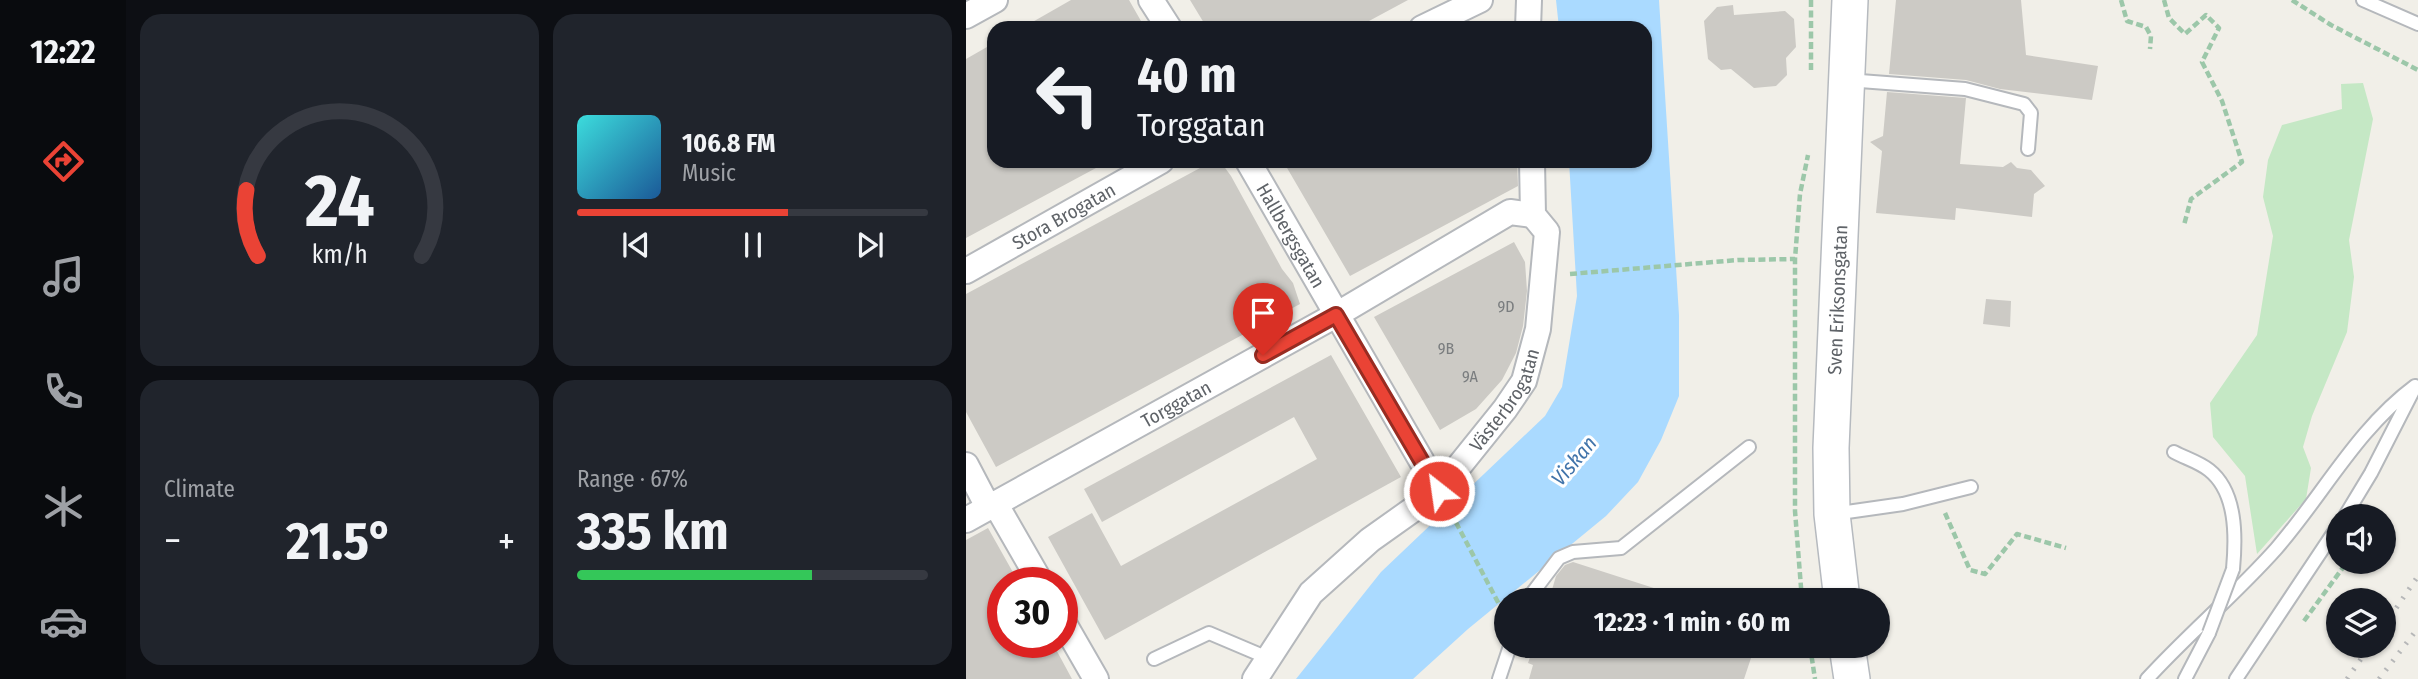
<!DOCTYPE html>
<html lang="en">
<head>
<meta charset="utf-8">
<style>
  body { margin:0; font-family:"Fira Sans Condensed",sans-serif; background:#20242c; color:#f1f3f6; height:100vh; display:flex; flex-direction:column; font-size:26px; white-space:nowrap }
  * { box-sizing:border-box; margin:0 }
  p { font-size:23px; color:#9ea1a6 }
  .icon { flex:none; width:38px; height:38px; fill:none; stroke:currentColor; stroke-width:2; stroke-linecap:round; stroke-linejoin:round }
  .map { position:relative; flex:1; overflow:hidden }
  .drawer { display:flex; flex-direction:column; gap:14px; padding:14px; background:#0d0f14; width:840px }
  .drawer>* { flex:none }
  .top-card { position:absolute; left:21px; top:21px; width:665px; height:147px; border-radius:21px; box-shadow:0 2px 5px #0004; background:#171b24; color:#f1f3f6; overflow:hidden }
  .fabs { position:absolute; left:1360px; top:504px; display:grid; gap:14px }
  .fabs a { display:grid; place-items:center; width:70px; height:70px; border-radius:50%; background:#171b24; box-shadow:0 2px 5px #0004; font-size:35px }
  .speed { position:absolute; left:21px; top:567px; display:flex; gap:14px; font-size:35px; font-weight:700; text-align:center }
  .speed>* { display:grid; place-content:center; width:91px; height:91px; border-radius:50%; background:#171b24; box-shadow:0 2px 5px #0004; line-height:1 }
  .speed .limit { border:10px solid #d22; background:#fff; color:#111 }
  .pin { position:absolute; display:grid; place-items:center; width:60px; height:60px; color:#fff; margin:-72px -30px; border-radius:50% 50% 50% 0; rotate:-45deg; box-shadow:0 0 7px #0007 }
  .pin .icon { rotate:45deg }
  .me { position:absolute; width:77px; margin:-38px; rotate:330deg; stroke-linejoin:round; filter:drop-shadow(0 0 5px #0008) }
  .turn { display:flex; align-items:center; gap:24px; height:147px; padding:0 35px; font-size:32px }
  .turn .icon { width:91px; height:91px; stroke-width:2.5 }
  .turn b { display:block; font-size:49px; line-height:60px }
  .big { font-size:52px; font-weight:700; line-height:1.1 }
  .drawer .card { flex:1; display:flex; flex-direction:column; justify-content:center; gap:10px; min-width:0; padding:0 24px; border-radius:21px; background:#20242c }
  .drawer .dial { align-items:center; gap:0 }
  .dial svg { height:182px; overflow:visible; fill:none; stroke:#363941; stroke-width:7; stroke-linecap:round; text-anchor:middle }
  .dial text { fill:#f1f3f6; stroke:none }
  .song { display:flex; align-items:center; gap:21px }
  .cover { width:84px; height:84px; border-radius:10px; background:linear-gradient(135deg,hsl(180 70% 55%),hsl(210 70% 35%)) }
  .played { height:7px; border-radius:4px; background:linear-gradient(90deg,#ea4335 60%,#363941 60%) }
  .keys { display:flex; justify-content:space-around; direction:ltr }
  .heat { display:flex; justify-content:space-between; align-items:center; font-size:38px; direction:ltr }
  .charge { height:10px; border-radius:5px; background:linear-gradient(90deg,#34c759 67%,#363941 0) }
  .drawer .tiles { flex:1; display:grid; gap:14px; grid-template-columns:repeat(2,1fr) }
  .trip { position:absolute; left:528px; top:588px; width:396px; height:70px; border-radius:35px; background:#171b24; box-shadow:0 2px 5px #0004; font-weight:700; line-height:70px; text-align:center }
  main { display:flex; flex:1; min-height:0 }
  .tab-bar { display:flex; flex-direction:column; width:126px; justify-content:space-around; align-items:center; background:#090b0e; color:#9ea1a6 }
  .tab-bar .icon { width:49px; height:49px }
  .tab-bar .active { color:#ea4335 }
  .tab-bar b { font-size:32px; color:#f1f3f6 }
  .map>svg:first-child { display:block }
  .green { fill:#c5e8c5 }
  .water { fill:#aadaff }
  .building { fill:#cccac5 }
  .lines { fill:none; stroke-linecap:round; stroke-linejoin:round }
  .lane-casing { stroke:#b5b8bc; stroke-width:16 }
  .street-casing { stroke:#b5b8bc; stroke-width:28 }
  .secondary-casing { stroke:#b6babf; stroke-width:38 }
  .path { stroke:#9cc7a9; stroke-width:4.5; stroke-dasharray:7 3.5; stroke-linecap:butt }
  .lane { stroke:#fff; stroke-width:12 }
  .street { stroke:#fff; stroke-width:24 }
  .secondary { stroke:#fff; stroke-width:35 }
  .rail { stroke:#b6b7b8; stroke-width:5; stroke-dasharray:2 9; stroke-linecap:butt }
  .lane-bridge-casing { stroke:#b5b8bc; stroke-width:16; stroke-linecap:butt }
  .lane-bridge { stroke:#fff; stroke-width:12 }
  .route-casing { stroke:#982c22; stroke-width:18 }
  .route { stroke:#ea4335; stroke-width:12 }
  .labels { text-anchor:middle; stroke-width:6; stroke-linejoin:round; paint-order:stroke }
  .number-label { font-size:16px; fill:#7a7d7f }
  .street-label { font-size:19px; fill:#5f6368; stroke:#fff }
  .water-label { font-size:21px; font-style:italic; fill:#4174aa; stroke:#fff }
</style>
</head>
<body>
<main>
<nav class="tab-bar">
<b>12:22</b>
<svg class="icon active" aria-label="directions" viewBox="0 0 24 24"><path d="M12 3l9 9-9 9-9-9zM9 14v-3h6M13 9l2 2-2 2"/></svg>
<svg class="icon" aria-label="music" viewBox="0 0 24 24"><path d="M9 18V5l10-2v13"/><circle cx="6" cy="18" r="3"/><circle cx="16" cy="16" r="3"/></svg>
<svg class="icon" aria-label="phone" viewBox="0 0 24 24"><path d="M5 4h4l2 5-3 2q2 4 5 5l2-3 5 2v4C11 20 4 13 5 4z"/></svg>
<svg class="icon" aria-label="climate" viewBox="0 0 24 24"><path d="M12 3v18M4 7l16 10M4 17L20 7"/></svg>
<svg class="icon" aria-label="car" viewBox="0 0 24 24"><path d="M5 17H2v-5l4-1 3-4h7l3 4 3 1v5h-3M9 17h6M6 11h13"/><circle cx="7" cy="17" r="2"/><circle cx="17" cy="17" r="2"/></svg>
</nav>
<section class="drawer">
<div class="tiles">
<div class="card dial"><svg viewBox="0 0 100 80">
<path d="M14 69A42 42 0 1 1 86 69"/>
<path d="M14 69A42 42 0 0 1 9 40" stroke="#ea4335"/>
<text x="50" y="56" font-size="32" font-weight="700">24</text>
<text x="50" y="72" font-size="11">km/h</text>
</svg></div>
<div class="card">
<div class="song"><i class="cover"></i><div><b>106.8 FM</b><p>Music</p></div></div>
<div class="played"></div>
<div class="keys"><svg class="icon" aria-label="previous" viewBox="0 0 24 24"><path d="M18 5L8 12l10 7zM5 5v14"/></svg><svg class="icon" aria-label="pause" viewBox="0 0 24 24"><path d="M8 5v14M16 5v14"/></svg><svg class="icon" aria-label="next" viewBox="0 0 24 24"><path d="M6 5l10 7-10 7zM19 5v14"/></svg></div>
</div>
<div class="card"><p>Climate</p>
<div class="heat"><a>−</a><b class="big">21.5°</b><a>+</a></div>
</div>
<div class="card"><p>Range · 67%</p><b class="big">335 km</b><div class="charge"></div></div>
</div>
</section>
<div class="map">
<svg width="1452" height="679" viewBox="0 0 1452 679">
  <rect width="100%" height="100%" fill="#f1efe8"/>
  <!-- green -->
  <path class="green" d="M 1397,83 L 1407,119 L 1383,240 L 1388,277 L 1381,332 L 1346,416 L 1337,447 L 1345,468 L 1340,499 L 1291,554 L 1279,476 L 1247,437 L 1244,403 L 1291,335 L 1307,236 L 1297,197 L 1302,160 L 1316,125 L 1376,109 L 1375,84 Z"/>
  <!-- water -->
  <path class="water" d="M 590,0 L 693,0 L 713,315 L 713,396 L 695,440 L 672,482 L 640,516 L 502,629 L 447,679 L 330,679 L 415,572 L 579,416 L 596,387 L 611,296 L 603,161 L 679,161 L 679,28 L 593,28 Z"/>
  <!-- building -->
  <path class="building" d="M 105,0 L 163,0 L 179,28 L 56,28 Z
    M 224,0 L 442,0 L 390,28 L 241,28 Z
    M 930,0 L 1055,0 L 1060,55 L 1132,66 L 1126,100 L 1034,89 L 1000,80 L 923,74 Z
    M 767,5 L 768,15 L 819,11 L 828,19 L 830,47 L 820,58 L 821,75 L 810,86 L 788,88 L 765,69 L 755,70 L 742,59 L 738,21 L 751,7 Z
    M 28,43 L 28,161 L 143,161 L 0,238 L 0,59 Z
    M 921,92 L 1000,98 L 994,164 L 1037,167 L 1045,162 L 1051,168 L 1065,170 L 1079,186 L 1068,194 L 1066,217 L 990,208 L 989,220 L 910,213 L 916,151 L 904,142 L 917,136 Z
    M 247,161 L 254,161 L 265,176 L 316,269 L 327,283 L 334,304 L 30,467 L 0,412 L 0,294 Z
    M 317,161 L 551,161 L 552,186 L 384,276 Z
    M 548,242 L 559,262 L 561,291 L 557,326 L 550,353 L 536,380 L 510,409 L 474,430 L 408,317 Z
    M 1020,299 L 1045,301 L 1044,327 L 1017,324 Z
    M 365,355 L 435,477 L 139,640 L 82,537 L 126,513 L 155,566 L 351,459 L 328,417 L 136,522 L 118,489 Z
    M 22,528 L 53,583 L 37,583 L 37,642 L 86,642 L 106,679 L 0,679 L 0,540 Z
    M 607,562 L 725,600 L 583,600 L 590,576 L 599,565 Z
    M 568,646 L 789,646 L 778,679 L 563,679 L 567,665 L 562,663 Z"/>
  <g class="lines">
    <defs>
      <path id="lane" d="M 1397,0 L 1452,24
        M 881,80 L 999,89 L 1058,104 L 1065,113 L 1062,149
        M 1208,452 C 1219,458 1233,462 1243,470 C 1271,492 1270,537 1267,569
        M 867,514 L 937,504 L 1005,487
        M 1379,516 L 1405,473 L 1448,389
        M 561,600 L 593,558 L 607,552 L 655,548 L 783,447
        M 188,659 L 243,633 L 302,658
        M 533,679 L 544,646
        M 1181,679 C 1222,634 1269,595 1310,549 C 1357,495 1391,429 1449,386
        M 1219,679 L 1243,633
        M 1270,679 L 1372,526"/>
      <g id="street">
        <path d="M 185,0 L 203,28"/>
        <path d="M 0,16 L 29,0"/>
        <path d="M 456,28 L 514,0"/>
        <path d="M 562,28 L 563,0"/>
        <path id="s1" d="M 282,161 L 473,491"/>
        <path id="s2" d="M 0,271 L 195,161"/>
        <path d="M 0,465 L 22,507"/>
        <path d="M 29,503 L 75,583"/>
        <path id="s3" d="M 0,520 L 370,315 L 544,212 L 567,215"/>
        <path d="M 96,620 L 130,679"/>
        <path id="s4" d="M 289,679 L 345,593 L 404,540 L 473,491 L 539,409 L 558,381 L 572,329 L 581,232 L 567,215 L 566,161"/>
      </g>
      <g id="secondary">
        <path id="s5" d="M 876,600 L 866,514 L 865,448 L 884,0"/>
        <path d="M 881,646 L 886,679"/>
      </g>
    </defs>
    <!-- lane casing -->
    <use href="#lane" class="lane-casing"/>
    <!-- street casing -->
    <use href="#street" class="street-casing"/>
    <!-- secondary casing -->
    <use href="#secondary" class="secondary-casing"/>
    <!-- path -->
    <path class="path" d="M 845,0 L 845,73
      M 1155,0 L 1161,21 L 1180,27 L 1185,36 L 1184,49
      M 1198,0 L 1203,18 L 1219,34 L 1240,15 L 1253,28 L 1236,62 L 1256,101 L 1276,162 L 1225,199 L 1218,225
      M 1326,0 L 1365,25 L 1452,70
      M 604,274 L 772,260 L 829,259
      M 485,513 L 535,608 L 541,614
      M 979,513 L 1004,570 L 1019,574 L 1051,534 L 1100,548
      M 836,600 L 829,511 L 829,259 L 834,194 L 842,155
      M 1338,621 L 1381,562
      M 844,646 L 849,679"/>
    <!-- lane -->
    <use href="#lane" class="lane"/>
    <!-- street -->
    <use href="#street" class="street"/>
    <!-- secondary -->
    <use href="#secondary" class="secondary"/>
    <!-- rail -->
    <path class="rail" d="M 1418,626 L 1452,576
      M 1381,679 L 1404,646
      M 1413,679 L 1452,628"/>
    <defs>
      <path id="lane-bridge" d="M 1243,633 L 1267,569"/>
    </defs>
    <!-- lane-bridge casing -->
    <use href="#lane-bridge" class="lane-bridge-casing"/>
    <!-- lane-bridge -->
    <use href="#lane-bridge" class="lane-bridge"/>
  </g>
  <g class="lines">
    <defs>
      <path id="route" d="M 297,355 L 370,315 L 473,491"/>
    </defs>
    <!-- route casing -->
    <use href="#route" class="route-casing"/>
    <!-- route -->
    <use href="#route" class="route"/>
  </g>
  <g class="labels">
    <!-- number labels -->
    <g class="number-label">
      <text x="540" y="312">9D</text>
      <text x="480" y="354">9B</text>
      <text x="504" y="382">9A</text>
    </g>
    <!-- street labels -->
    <g class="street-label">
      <text dy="7" stroke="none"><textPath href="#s2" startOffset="112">Stora Brogatan</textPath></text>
      <text dy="7" stroke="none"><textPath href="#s1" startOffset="86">Hallbergsgatan</textPath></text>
      <text dy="7" stroke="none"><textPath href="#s5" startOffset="301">Sven Eriksonsgatan</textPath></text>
      <text dy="7" stroke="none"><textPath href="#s4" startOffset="380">Västerbrogatan</textPath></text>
      <text dy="7" stroke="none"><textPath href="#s3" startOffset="240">Torggatan</textPath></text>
    </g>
    <!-- water labels -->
    <g class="water-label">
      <text transform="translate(608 461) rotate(-50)" y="7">Viskan</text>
    </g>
  </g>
</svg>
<div class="fabs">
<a><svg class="icon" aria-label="sound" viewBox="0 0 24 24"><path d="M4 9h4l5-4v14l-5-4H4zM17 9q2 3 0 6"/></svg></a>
<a><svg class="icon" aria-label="layers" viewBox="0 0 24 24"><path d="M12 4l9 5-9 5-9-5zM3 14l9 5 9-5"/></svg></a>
</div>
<div class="speed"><div class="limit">30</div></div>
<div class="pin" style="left:297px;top:355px;background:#d93025"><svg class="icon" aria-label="arrive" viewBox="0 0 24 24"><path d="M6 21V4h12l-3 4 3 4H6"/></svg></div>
<svg class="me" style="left:473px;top:491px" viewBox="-20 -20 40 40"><circle r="17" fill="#ea4335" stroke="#fff" stroke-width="3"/><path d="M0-11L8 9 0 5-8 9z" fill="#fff"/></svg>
<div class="trip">12:23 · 1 min · 60 m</div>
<div class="top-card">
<div class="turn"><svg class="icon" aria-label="left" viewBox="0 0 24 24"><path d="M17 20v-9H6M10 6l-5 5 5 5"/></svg><div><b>40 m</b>Torggatan</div></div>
</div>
</div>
</main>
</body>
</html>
